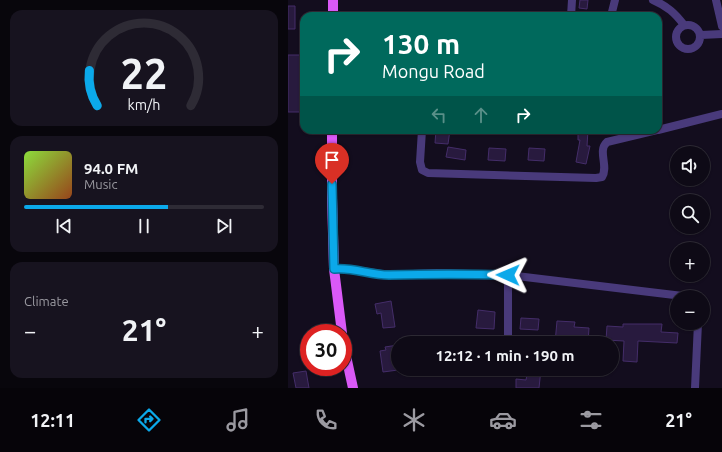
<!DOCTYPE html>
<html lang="en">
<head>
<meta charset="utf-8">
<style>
  body { margin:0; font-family:Ubuntu,sans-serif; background:#17131f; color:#f1f3f6; height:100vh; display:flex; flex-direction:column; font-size:15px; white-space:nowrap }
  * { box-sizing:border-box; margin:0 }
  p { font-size:13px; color:#9b9aa1 }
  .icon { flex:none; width:22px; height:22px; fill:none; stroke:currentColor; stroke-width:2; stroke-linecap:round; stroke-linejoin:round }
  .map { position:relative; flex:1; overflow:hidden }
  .details { display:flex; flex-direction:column; gap:10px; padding:10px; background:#08060c; width:288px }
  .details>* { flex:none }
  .hud { position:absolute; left:12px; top:12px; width:362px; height:122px; border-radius:12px; box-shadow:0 1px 3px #0004,0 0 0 1px #2e2b35; background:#00695c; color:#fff; overflow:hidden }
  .fabs { position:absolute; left:382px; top:146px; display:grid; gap:8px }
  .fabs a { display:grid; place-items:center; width:40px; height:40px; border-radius:50%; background:#0e0a16; box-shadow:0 1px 3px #0004,0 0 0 1px #2e2b35; font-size:20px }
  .speed { position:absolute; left:12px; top:324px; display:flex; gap:8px; font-size:20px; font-weight:700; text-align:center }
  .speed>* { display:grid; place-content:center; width:52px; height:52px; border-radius:50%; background:#0e0a16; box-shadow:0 1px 3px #0004,0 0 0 1px #2e2b35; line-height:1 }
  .speed .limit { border:6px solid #d22; background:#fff; color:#111 }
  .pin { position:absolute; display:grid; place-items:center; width:34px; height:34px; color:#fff; margin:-41px -17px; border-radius:50% 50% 50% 0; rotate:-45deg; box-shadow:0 0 4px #0007 }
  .pin .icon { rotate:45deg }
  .me { position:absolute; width:44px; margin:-22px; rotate:271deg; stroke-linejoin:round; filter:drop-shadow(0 0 3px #0008) }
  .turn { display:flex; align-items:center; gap:14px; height:84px; padding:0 16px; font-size:18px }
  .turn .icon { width:52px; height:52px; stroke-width:2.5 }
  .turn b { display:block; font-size:28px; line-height:34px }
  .lanes { display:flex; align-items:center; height:38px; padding:0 16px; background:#0003; justify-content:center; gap:20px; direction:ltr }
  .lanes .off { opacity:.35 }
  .big { font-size:30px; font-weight:700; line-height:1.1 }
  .details .widget { flex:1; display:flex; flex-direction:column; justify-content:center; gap:6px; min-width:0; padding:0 14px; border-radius:12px; background:#17131f }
  .details .dial { align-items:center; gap:0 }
  .dial svg { height:104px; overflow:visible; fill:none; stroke:#2e2b35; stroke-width:7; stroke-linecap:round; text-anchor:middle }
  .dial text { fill:#f1f3f6; stroke:none }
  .song { display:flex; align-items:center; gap:12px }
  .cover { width:48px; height:48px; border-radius:6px; background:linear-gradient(135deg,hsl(90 70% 55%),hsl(20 70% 35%)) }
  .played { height:4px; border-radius:2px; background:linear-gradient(90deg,#0ba9ea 60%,#2e2b35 60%) }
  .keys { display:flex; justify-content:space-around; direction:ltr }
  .heat { display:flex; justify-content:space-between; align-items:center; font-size:22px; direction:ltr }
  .trip { position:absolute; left:103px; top:336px; width:228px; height:40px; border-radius:20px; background:#0e0a16; box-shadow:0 1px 3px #0004,0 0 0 1px #2e2b35; font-weight:700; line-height:40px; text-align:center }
  .dock { display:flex; height:64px; justify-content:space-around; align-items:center; background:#060409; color:#9b9aa1 }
  .dock .icon { width:28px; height:28px }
  .dock .selected { color:#0ba9ea }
  .dock b { font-size:18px; color:#f1f3f6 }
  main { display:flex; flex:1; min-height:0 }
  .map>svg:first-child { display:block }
  .building { fill:#281a3e; stroke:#442d69 }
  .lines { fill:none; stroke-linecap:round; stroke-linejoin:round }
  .minor { stroke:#493a7b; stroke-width:8 }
  .primary { stroke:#da59f7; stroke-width:10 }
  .route-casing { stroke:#076e98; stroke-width:10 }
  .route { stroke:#0ba9ea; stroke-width:7 }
</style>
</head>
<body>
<main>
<section class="details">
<div class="widget dial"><svg viewBox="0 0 100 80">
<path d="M14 69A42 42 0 1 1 86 69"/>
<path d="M14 69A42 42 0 0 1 8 42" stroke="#0ba9ea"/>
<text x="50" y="56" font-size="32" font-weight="700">22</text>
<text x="50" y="72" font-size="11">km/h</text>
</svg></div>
<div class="widget">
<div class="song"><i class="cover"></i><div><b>94.0 FM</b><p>Music</p></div></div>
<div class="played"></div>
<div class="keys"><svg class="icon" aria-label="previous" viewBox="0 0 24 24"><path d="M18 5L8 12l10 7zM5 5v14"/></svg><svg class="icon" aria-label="pause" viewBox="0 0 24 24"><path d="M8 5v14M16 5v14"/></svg><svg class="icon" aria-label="next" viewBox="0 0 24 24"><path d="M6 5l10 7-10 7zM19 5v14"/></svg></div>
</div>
<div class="widget"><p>Climate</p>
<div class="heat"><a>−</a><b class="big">21°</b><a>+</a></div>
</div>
</section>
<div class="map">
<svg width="434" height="388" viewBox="0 0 434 388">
  <rect width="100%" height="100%" fill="#130d1e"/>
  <!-- building -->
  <path class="building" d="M 292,0 L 300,0 L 299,9 L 291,8 Z
    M 0,6 L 7,6 L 7,29 L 0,29 Z
    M 0,55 L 16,55 L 16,112 L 0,112 Z
    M 148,130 L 162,130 L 160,144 L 147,143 Z
    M 290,130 L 300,130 L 299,146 L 302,146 L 298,164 L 288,162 L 292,140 L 290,140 Z
    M 160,147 L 178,150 L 177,160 L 158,157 Z
    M 201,148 L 218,149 L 217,161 L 200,160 Z
    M 241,148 L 257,149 L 256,161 L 240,160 Z
    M 103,301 L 107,327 L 95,328 L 93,313 L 89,314 L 87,304 Z
    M 190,310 L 207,312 L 206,329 L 188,328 Z
    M 233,318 L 251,319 L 250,330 L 232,329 Z
    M 269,321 L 287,322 L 286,327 L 301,328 L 300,343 L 267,343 Z
    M 335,324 L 374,324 L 373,332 L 390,333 L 389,343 L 350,341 L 349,362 L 335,361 L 336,341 L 318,340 L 319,326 L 335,327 Z
    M 110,345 L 110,370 L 95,372 L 92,351 L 98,350 L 97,347 Z
    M 240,369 L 253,369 L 251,388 L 228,388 L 228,379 L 238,380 Z
    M 18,371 L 21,388 L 8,388 L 5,373 Z"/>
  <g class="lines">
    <!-- minor -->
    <path class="minor" d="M 365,0 C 379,6 387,13 396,25
      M 428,0 L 434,26
      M 283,16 L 284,0
      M 323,16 L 327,0
      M388 37a12 12 0 1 1 24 0a12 12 0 1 1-24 0Z
      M 413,35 L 434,34
      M 134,130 L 132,162 L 134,170 L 140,173 L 308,178 L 314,177 C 321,166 309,151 319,142 L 369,130
      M 370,130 L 434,114
      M 46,269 L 61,269 L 100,275 L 149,273 L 220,275 L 403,297
      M 220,343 L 220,275
      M 220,372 L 220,369
      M 407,388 L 410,323"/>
    <!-- primary -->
    <path class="primary" d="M 45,16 L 45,0
      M 44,130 L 44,198 L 46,269 L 54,333
      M 55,342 L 65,388"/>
  </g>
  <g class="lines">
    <defs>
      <path id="route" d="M 44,184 L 46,269 C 65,267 82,275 101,275 C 141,274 180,274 220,275"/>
    </defs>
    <!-- route casing -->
    <use href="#route" class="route-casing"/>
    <!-- route -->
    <use href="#route" class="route"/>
  </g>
</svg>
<div class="fabs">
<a><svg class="icon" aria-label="sound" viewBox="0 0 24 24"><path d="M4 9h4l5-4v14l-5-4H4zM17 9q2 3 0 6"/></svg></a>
<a><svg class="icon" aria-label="search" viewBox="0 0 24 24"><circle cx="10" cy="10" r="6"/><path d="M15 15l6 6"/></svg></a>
<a>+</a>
<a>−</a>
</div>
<div class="speed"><div class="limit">30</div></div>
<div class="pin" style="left:44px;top:184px;background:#d93025"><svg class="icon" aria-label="arrive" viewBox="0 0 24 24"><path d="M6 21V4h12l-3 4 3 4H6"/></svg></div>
<svg class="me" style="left:220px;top:275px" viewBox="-20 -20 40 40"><path d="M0-17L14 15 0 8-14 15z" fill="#0ba9ea" stroke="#fff" stroke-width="4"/></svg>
<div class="trip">12:12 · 1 min · 190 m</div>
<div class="hud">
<div class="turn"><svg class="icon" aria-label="right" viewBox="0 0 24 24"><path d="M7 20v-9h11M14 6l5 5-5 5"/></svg><div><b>130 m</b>Mongu Road</div></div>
<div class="lanes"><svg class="icon off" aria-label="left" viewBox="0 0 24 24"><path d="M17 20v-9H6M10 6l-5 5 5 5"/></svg><svg class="icon off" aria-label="ahead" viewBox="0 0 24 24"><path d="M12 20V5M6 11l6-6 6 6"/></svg><svg class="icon" aria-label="right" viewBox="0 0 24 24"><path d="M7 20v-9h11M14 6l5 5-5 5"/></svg></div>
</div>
</div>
</main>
<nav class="dock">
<b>12:11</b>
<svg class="icon selected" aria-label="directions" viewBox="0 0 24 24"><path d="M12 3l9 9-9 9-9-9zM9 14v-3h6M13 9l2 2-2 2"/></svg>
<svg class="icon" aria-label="music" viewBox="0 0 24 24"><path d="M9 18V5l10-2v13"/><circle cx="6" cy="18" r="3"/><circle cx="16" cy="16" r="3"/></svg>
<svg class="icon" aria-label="phone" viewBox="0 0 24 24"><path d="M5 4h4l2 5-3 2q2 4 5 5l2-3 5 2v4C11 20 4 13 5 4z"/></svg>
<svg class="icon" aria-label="climate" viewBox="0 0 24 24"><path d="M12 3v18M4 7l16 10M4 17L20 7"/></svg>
<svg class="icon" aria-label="car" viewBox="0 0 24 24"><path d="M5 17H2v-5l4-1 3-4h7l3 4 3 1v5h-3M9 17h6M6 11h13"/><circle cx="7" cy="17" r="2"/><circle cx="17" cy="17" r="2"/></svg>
<svg class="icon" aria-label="filters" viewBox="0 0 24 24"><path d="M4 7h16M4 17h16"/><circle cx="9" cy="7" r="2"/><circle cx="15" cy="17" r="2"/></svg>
<b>21°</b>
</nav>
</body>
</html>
